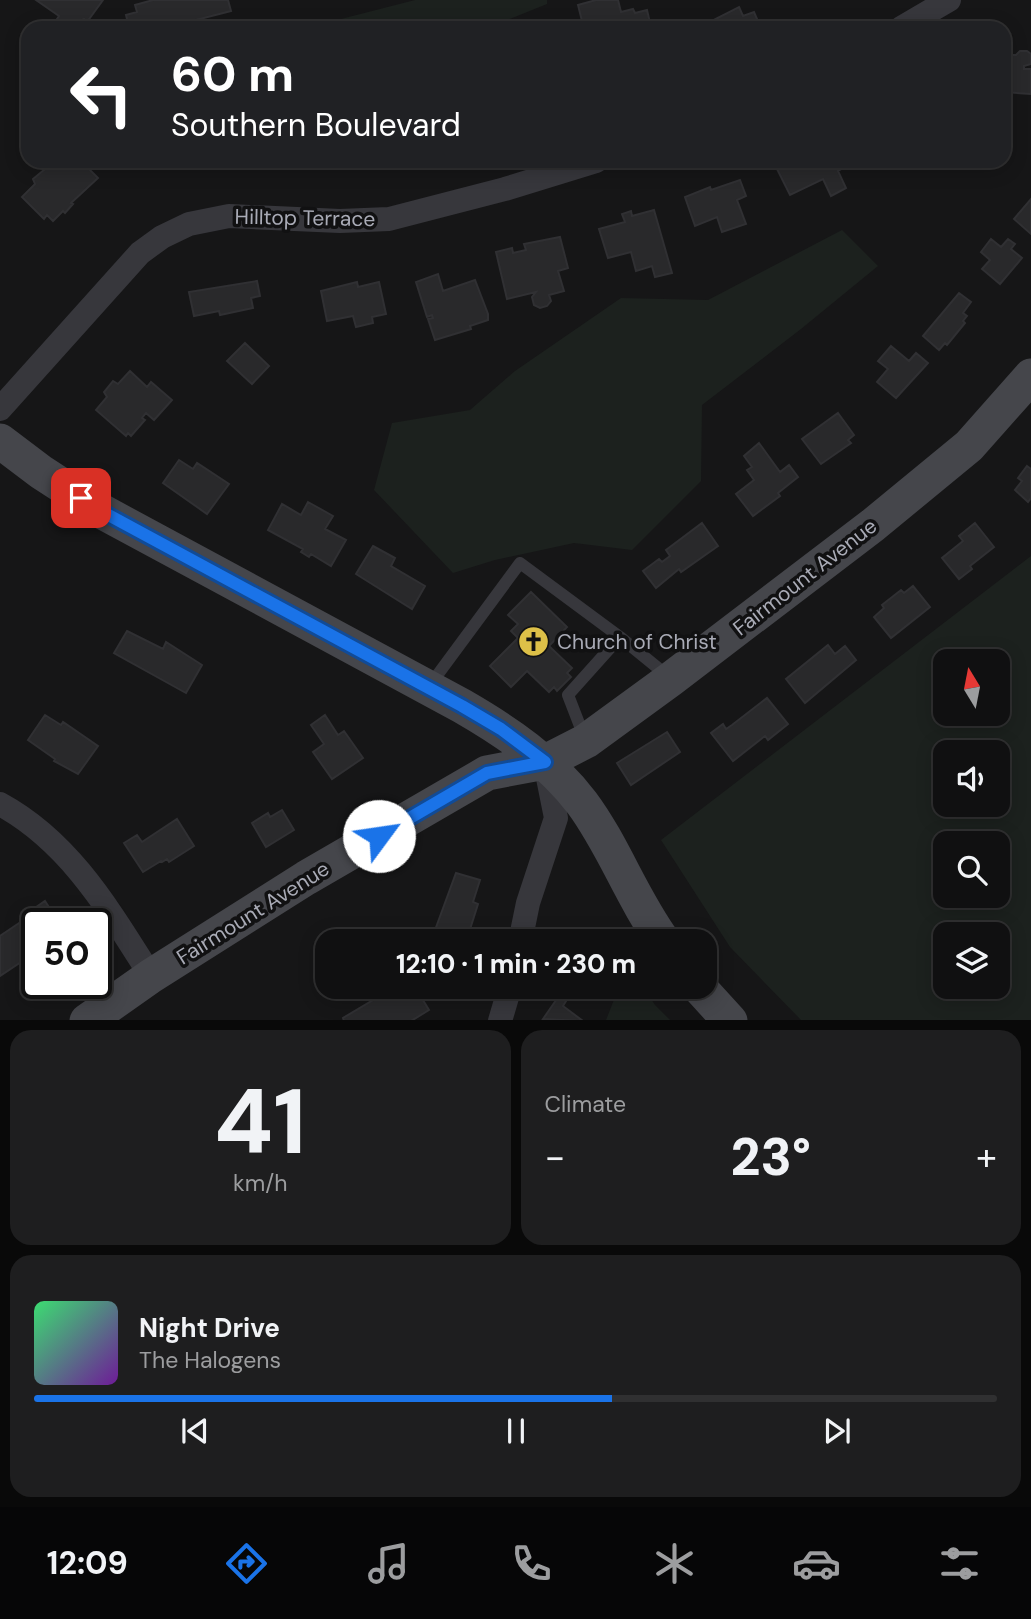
<!DOCTYPE html>
<html lang="en">
<head>
<meta charset="utf-8">
<style>
  body { margin:0; font-family:"DM Sans",sans-serif; background:#1e1e1f; color:#f1f3f6; height:100vh; display:flex; flex-direction:column; font-size:26px; white-space:nowrap }
  * { box-sizing:border-box; margin:0 }
  p { font-size:23px; color:#9c9d9f }
  .icon { flex:none; width:38px; height:38px; fill:none; stroke:currentColor; stroke-width:2; stroke-linecap:round; stroke-linejoin:round }
  .map { position:relative; height:1020px; overflow:hidden }
  .sheet { display:flex; flex-direction:column; gap:10px; padding:10px; background:#090909; flex:1 }
  .sheet>* { flex:none }
  .banner { position:absolute; left:21px; top:21px; width:990px; height:147px; border-radius:21px; box-shadow:0 4px 18px #0003,0 0 0 2px #303031; background:#202124; color:#fff; overflow:hidden }
  .needle { width:46px; rotate:350deg }
  .controls { position:absolute; left:933px; top:649px; display:grid; gap:14px }
  .controls a { display:grid; place-items:center; width:77px; height:77px; border-radius:14px; background:#101011; box-shadow:0 4px 18px #0003,0 0 0 2px #303031; font-size:35px }
  .speed { position:absolute; left:21px; top:908px; display:flex; gap:14px; font-size:35px; font-weight:700; text-align:center }
  .speed>* { display:grid; place-content:center; width:91px; height:91px; border-radius:50%; background:#101011; box-shadow:0 4px 18px #0003,0 0 0 2px #303031; line-height:1 }
  .speed .limit { border:4px solid #111; border-radius:10px; background:#fff; color:#111 }
  .pin { position:absolute; display:grid; place-items:center; width:60px; height:60px; color:#fff; margin:-30px; border-radius:14px; box-shadow:0 4px 10px #0006 }
  .me { position:absolute; width:77px; margin:-38px; rotate:59deg; stroke-linejoin:round; filter:drop-shadow(0 0 5px #0008) }
  .turn { display:flex; align-items:center; gap:24px; height:147px; padding:0 35px; font-size:32px }
  .turn .icon { width:91px; height:91px; stroke-width:2.5 }
  .turn b { display:block; font-size:49px; line-height:60px }
  .big { font-size:52px; font-weight:800; line-height:1.1 }
  .sheet .widget { flex:1; display:flex; flex-direction:column; justify-content:center; gap:10px; min-width:0; padding:0 24px; border-radius:21px; background:#1e1e1f }
  .sheet .dial { align-items:center; gap:0 }
  .dial b { font-size:91px; line-height:1 }
  .song { display:flex; align-items:center; gap:21px }
  .cover { width:84px; height:84px; border-radius:10px; background:linear-gradient(135deg,hsl(140 70% 55%),hsl(280 70% 35%)) }
  .played { height:7px; border-radius:4px; background:linear-gradient(90deg,#1a73e8 60%,#303031 60%) }
  .keys { display:flex; justify-content:space-around; direction:ltr }
  .heat { display:flex; justify-content:space-between; align-items:center; font-size:38px; direction:ltr }
  .sheet .tiles { flex:1; display:grid; gap:10px; grid-template-columns:1fr 1fr }
  .widget:last-child { grid-column:span 2 }
  .trip { position:absolute; left:315px; top:929px; width:402px; height:70px; border-radius:21px; background:#101011; box-shadow:0 4px 18px #0003,0 0 0 2px #303031; font-weight:800; line-height:70px; text-align:center }
  .menu { display:flex; height:112px; justify-content:space-around; align-items:center; background:#060607; color:#9c9d9f }
  .menu .icon { width:49px; height:49px }
  .menu .on { color:#1a73e8 }
  .menu b { font-size:32px; color:#f1f3f6 }
  .map>svg:first-child { display:block }
  .green { fill:#1c211e; fill-rule:evenodd }
  .building { fill:#29292b; stroke:#303033; stroke-width:2 }
  .lines { fill:none; stroke-linecap:round; stroke-linejoin:round }
  .lane { stroke:#37373c; stroke-width:12 }
  .street { stroke:#37373c; stroke-width:24 }
  .secondary { stroke:#45464b; stroke-width:35 }
  .route-casing { stroke:#114b97; stroke-width:18 }
  .route { stroke:#1a73e8; stroke-width:12 }
  .labels { text-anchor:middle; stroke-width:7; stroke-linejoin:round; paint-order:stroke }
  .street-label { font-size:21px; fill:#a9abb6; stroke:#111112 }
  .poi-label { font-size:21px; fill:#a9abb6; stroke:#111112; text-anchor:start }
</style>
</head>
<body>
<div class="map">
<svg width="1031" height="1021" viewBox="0 0 1031 1021">
  <rect width="100%" height="100%" fill="#161617"/>
  <!-- green -->
  <path class="green" d="M 415,0 L 547,0 L 547,4 L 488,28 L 340,28 L 341,19 Z
    M 842,230 L 878,266 L 801,329 L 702,405 L 701,481 L 632,550 L 574,543 L 495,560 L 453,573 L 374,490 L 392,423 L 470,410 L 515,371 L 621,298 L 708,300 Z
    M 1031,556 L 1031,1020 L 801,1020 L 730,947 L 661,840 ZM 945,662 L 998,662 L 998,714 L 945,714 ZM 945,752 L 998,752 L 998,805 L 945,805 ZM 945,844 L 998,844 L 998,896 L 945,896 ZM 945,934 L 998,934 L 998,987 L 945,987 Z
    M 619,987 L 643,987 L 655,1005 L 670,1020 L 606,1020 Z"/>
  <!-- building -->
  <path class="building" d="M 36,0 L 103,0 L 87,22 L 84,19 L 82,20 L 85,22 L 80,28 L 58,28 L 53,25 L 59,16 Z
    M 153,0 L 228,0 L 231,11 L 165,28 L 129,28 L 126,15 L 137,12 L 135,5 Z
    M 596,0 L 618,0 L 621,12 L 633,9 L 635,13 L 647,10 L 651,27 L 580,28 L 578,23 L 582,21 L 578,5 Z
    M 739,7 L 743,16 L 754,12 L 761,28 L 698,28 Z
    M 1020,51 L 1027,51 L 1031,54 L 1031,64 L 1024,66 L 1024,69 L 1031,69 L 1031,94 L 1004,92 L 1004,55 L 1016,55 Z
    M 58,161 L 81,161 L 98,178 L 71,203 L 73,204 L 65,213 L 63,211 L 53,221 L 47,215 L 44,219 L 22,197 L 35,184 L 33,179 L 51,164 L 53,166 Z
    M 788,161 L 840,161 L 843,168 L 838,171 L 846,188 L 831,196 L 823,179 L 790,195 L 776,167 Z
    M 740,180 L 746,196 L 737,200 L 746,224 L 722,232 L 717,217 L 695,226 L 685,197 L 710,187 L 711,190 Z
    M 1031,199 L 1031,234 L 1014,219 Z
    M 654,210 L 672,273 L 655,277 L 652,266 L 636,271 L 631,252 L 608,258 L 599,229 L 625,222 L 622,214 L 631,211 L 632,216 Z
    M 560,237 L 568,268 L 558,271 L 564,291 L 549,295 L 551,301 L 547,306 L 540,308 L 534,305 L 532,297 L 536,292 L 507,299 L 496,252 L 512,248 L 513,253 L 526,250 L 524,244 Z
    M 991,239 L 1001,247 L 1008,239 L 1015,244 L 1011,249 L 1022,258 L 1000,284 L 982,269 L 990,260 L 981,252 Z
    M 438,274 L 443,291 L 475,280 L 488,314 L 488,320 L 470,326 L 471,329 L 435,340 L 428,319 L 433,318 L 432,315 L 427,317 L 416,282 Z
    M 257,281 L 260,296 L 251,298 L 253,308 L 220,315 L 219,311 L 194,316 L 189,292 Z
    M 357,282 L 358,287 L 379,282 L 386,314 L 372,317 L 373,323 L 356,327 L 353,316 L 327,321 L 321,291 Z
    M 959,293 L 971,302 L 963,313 L 967,316 L 963,321 L 965,323 L 947,345 L 945,343 L 939,350 L 923,336 Z
    M 245,343 L 269,366 L 252,384 L 227,361 Z
    M 891,346 L 909,361 L 916,353 L 928,363 L 896,398 L 877,382 L 888,369 L 878,361 Z
    M 130,371 L 147,387 L 151,382 L 172,400 L 154,420 L 146,413 L 142,418 L 145,420 L 131,436 L 128,433 L 126,436 L 96,410 L 107,397 L 104,392 L 113,381 L 118,384 Z
    M 838,413 L 854,435 L 848,440 L 851,443 L 821,464 L 802,439 Z
    M 759,443 L 780,472 L 789,465 L 798,477 L 778,493 L 780,496 L 753,516 L 736,494 L 754,480 L 747,470 L 752,467 L 744,456 Z
    M 179,460 L 193,469 L 197,463 L 229,484 L 207,514 L 163,483 Z
    M 1027,466 L 1031,469 L 1031,498 L 1028,502 L 1015,490 L 1022,481 L 1018,478 Z
    M 308,502 L 333,516 L 325,529 L 346,540 L 331,566 L 311,554 L 309,557 L 301,552 L 303,549 L 268,530 L 282,504 L 301,515 Z
    M 702,523 L 718,546 L 681,572 L 679,569 L 656,588 L 643,571 L 659,559 L 662,562 L 670,556 L 666,550 Z
    M 975,523 L 994,547 L 970,566 L 972,569 L 959,579 L 942,558 L 963,541 L 959,536 Z
    M 373,546 L 395,558 L 391,566 L 425,586 L 412,609 L 356,574 Z
    M 913,586 L 930,607 L 891,638 L 874,617 L 884,608 L 882,605 L 901,590 L 904,593 Z
    M 531,592 L 567,627 L 549,646 L 572,668 L 567,673 L 571,677 L 557,691 L 554,687 L 549,692 L 527,671 L 511,687 L 490,666 L 518,638 L 511,631 L 518,624 L 508,615 Z
    M 127,631 L 163,649 L 166,642 L 202,665 L 186,693 L 114,653 Z
    M 828,645 L 835,654 L 845,646 L 856,660 L 805,703 L 786,679 Z
    M 767,698 L 788,724 L 768,740 L 765,736 L 733,761 L 711,733 L 723,724 L 726,729 L 732,725 Z
    M 45,715 L 61,725 L 63,722 L 98,746 L 78,774 L 54,761 L 55,759 L 28,740 Z
    M 325,715 L 338,735 L 344,731 L 363,758 L 332,779 L 313,752 L 324,744 L 311,725 Z
    M 667,732 L 680,752 L 631,785 L 617,763 Z
    M 282,810 L 294,830 L 266,847 L 252,823 L 268,813 L 270,817 Z
    M 177,819 L 194,846 L 169,862 L 167,859 L 162,862 L 161,861 L 143,872 L 124,843 L 137,835 L 142,842 Z
    M 456,873 L 480,880 L 473,902 L 478,904 L 466,942 L 431,941 Z
    M 45,901 L 60,924 L 37,924 L 37,944 L 29,948 L 33,954 L 0,976 L 0,936 L 31,915 L 29,912 Z
    M 395,987 L 415,987 L 429,1010 L 411,1021 L 344,1021 L 343,1018 Z
    M 559,996 L 566,1001 L 563,1006 L 583,1021 L 543,1019 Z"/>
  <g class="lines">
    <!-- lane -->
    <path class="lane" d="M 430,685 L 520,563 L 620,637 L 669,677
      M 585,739 L 568,695 L 620,637"/>
    <!-- street -->
    <path class="street" d="M 901,28 L 949,0
      M 0,409 L 140,253 L 162,237 L 189,224 L 229,216 L 340,221 L 389,219 L 505,189 L 596,161
      M 0,804 C 70,842 109,910 151,976
      M 520,942 L 528,903 L 556,818 L 545,763
      M 500,1021 L 510,987"/>
    <!-- secondary -->
    <path class="secondary" d="M 0,441 L 41,472 L 101,511 L 462,706 C 507,732 550,761 582,803 C 614,846 632,899 664,942
      M 699,987 L 730,1021
      M 87,1021 L 151,976 L 306,878 L 487,773 L 545,762 L 586,741 L 671,679 L 873,525 L 969,446 L 1031,376"/>
  </g>
  <g class="lines">
    <defs>
      <path id="route" d="M 81,498 L 101,511 L 462,706 L 501,729 L 545,762 L 487,773 L 379,836"/>
    </defs>
    <!-- route casing -->
    <use href="#route" class="route-casing"/>
    <!-- route -->
    <use href="#route" class="route"/>
  </g>
  <!-- icons -->
  <defs>
    <symbol id="church-disc" viewBox="-11 -11 22 22"><circle r="9.5" fill="#ddc048" stroke="#111112"/><path d="M-1.2-6h2.4v3.5h3.3v2.4h-3.3V6h-2.4V-.1h-3.3v-2.4h3.3Z" fill="#111"/></symbol>
  </defs>
  <g fill-rule="evenodd">
    <use href="#church-disc" x="516" y="624" width="35" height="35"/>
  </g>
  <g class="labels">
    <!-- street labels -->
    <g class="street-label">
      <text transform="translate(305 218) rotate(1)" y="7">Hilltop Terrace</text>
      <text transform="translate(805 577) rotate(-38)" y="7">Fairmount Avenue</text>
      <text transform="translate(253 913) rotate(-32)" y="7">Fairmount Avenue</text>
    </g>
    <!-- poi labels -->
    <g class="poi-label">
      <text x="557" y="649">Church of Christ</text>
    </g>
  </g>
</svg>
<div class="controls">
<a><svg class="needle" viewBox="-14 -14 28 28"><path d="M0-13l5 13h-10z" fill="#e53935"/><path d="M0 13l5-13h-10z" fill="#9c9d9f"/></svg></a>
<a><svg class="icon" aria-label="sound" viewBox="0 0 24 24"><path d="M4 9h4l5-4v14l-5-4H4zM17 9q2 3 0 6"/></svg></a>
<a><svg class="icon" aria-label="search" viewBox="0 0 24 24"><circle cx="10" cy="10" r="6"/><path d="M15 15l6 6"/></svg></a>
<a><svg class="icon" aria-label="layers" viewBox="0 0 24 24"><path d="M12 4l9 5-9 5-9-5zM3 14l9 5 9-5"/></svg></a>
</div>
<div class="speed"><div class="limit">50</div></div>
<div class="pin" style="left:81px;top:498px;background:#d93025"><svg class="icon" aria-label="arrive" viewBox="0 0 24 24"><path d="M6 21V4h12l-3 4 3 4H6"/></svg></div>
<svg class="me" style="left:379px;top:836px" viewBox="-20 -20 40 40"><circle r="19" fill="#fff"/><path d="M0-13L10 11 0 6-10 11z" fill="#1a73e8"/></svg>
<div class="trip">12:10 · 1 min · 230 m</div>
<div class="banner">
<div class="turn"><svg class="icon" aria-label="left" viewBox="0 0 24 24"><path d="M17 20v-9H6M10 6l-5 5 5 5"/></svg><div><b>60 m</b>Southern Boulevard</div></div>
</div>
</div>
<section class="sheet">
<div class="tiles">
<div class="widget dial"><b>41</b><p>km/h</p></div>
<div class="widget"><p>Climate</p>
<div class="heat"><a>−</a><b class="big">23°</b><a>+</a></div>
</div>
<div class="widget">
<div class="song"><i class="cover"></i><div><b>Night Drive</b><p>The Halogens</p></div></div>
<div class="played"></div>
<div class="keys"><svg class="icon" aria-label="previous" viewBox="0 0 24 24"><path d="M18 5L8 12l10 7zM5 5v14"/></svg><svg class="icon" aria-label="pause" viewBox="0 0 24 24"><path d="M8 5v14M16 5v14"/></svg><svg class="icon" aria-label="next" viewBox="0 0 24 24"><path d="M6 5l10 7-10 7zM19 5v14"/></svg></div>
</div>
</div>
</section>
<nav class="menu">
<b>12:09</b>
<svg class="icon on" aria-label="directions" viewBox="0 0 24 24"><path d="M12 3l9 9-9 9-9-9zM9 14v-3h6M13 9l2 2-2 2"/></svg>
<svg class="icon" aria-label="music" viewBox="0 0 24 24"><path d="M9 18V5l10-2v13"/><circle cx="6" cy="18" r="3"/><circle cx="16" cy="16" r="3"/></svg>
<svg class="icon" aria-label="phone" viewBox="0 0 24 24"><path d="M5 4h4l2 5-3 2q2 4 5 5l2-3 5 2v4C11 20 4 13 5 4z"/></svg>
<svg class="icon" aria-label="climate" viewBox="0 0 24 24"><path d="M12 3v18M4 7l16 10M4 17L20 7"/></svg>
<svg class="icon" aria-label="car" viewBox="0 0 24 24"><path d="M5 17H2v-5l4-1 3-4h7l3 4 3 1v5h-3M9 17h6M6 11h13"/><circle cx="7" cy="17" r="2"/><circle cx="17" cy="17" r="2"/></svg>
<svg class="icon" aria-label="filters" viewBox="0 0 24 24"><path d="M4 7h16M4 17h16"/><circle cx="9" cy="7" r="2"/><circle cx="15" cy="17" r="2"/></svg>
</nav>
</body>
</html>
